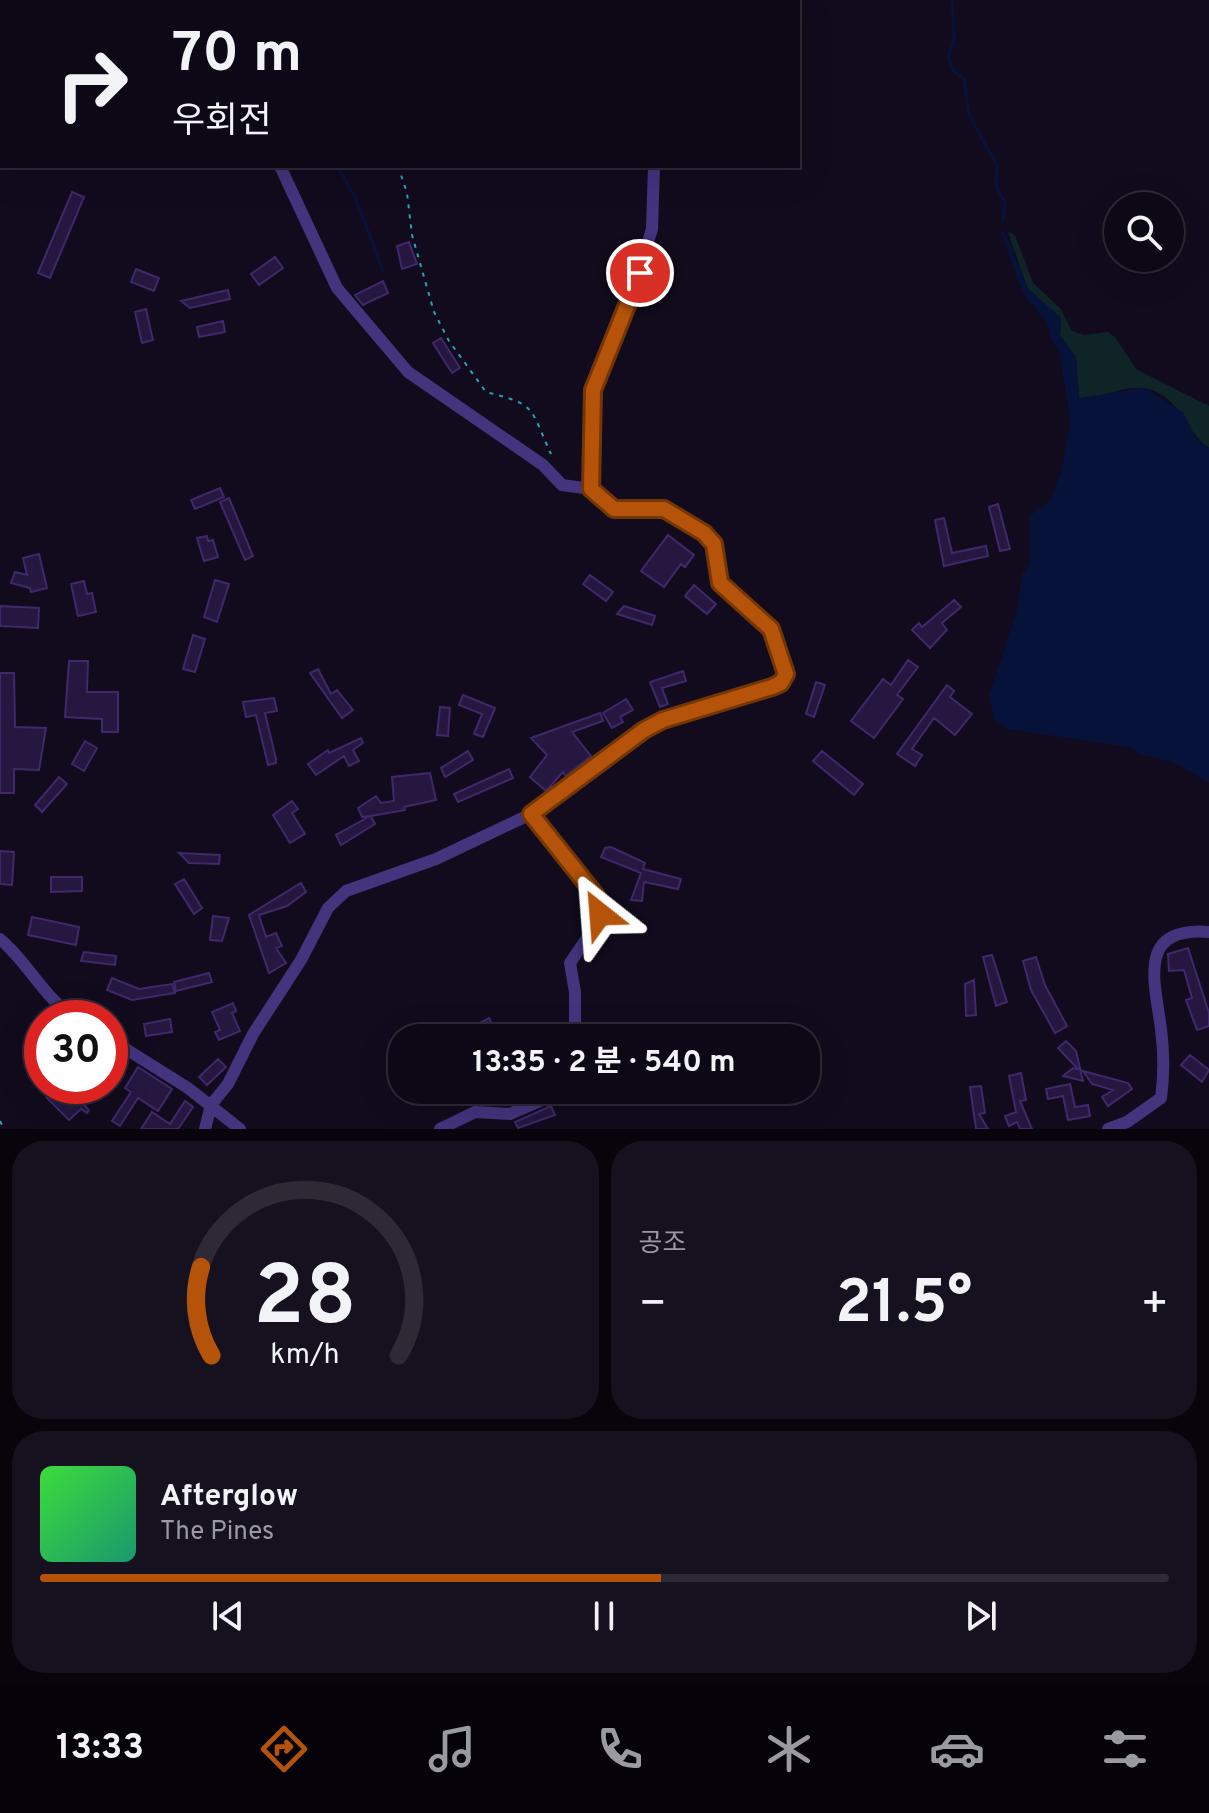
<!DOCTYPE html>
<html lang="ko">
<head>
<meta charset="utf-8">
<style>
  body { margin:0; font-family:Overpass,"Noto Sans KR",sans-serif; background:#16111f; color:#f1f3f6; height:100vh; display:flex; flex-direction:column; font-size:30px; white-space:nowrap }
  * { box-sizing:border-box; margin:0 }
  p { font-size:26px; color:#9a9aa1 }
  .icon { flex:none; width:44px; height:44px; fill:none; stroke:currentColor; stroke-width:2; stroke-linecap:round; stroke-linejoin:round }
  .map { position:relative; height:1129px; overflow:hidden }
  .side { display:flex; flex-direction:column; gap:12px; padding:12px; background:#07040c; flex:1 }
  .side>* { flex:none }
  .banner { position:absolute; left:0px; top:0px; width:800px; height:168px; box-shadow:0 8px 32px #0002,0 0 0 2px #2d2935; background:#0d0816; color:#f1f3f6; overflow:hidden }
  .buttons { position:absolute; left:1104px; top:192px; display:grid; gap:16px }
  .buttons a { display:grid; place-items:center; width:80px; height:80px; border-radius:50%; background:#0d0816; box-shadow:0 8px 32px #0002,0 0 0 2px #2d2935; font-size:40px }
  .speed { position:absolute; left:24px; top:1000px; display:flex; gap:16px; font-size:40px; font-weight:700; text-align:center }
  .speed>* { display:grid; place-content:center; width:104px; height:104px; border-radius:50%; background:#0d0816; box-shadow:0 8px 32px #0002,0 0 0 2px #2d2935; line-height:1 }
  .speed .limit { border:12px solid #d22; background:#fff; color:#111 }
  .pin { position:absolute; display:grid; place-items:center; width:68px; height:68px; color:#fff; margin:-34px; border:4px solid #fff; border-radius:50%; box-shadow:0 2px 8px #0007 }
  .me { position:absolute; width:88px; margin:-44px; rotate:332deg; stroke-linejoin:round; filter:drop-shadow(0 0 6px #0008) }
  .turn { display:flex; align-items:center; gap:28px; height:168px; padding:0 40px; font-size:36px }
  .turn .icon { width:104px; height:104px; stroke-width:2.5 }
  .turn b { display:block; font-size:56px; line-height:68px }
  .big { font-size:60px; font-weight:700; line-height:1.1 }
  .side .widget { flex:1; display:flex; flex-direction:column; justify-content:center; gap:12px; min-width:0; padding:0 28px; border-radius:32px; background:#16111f }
  .side .dial { align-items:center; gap:0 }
  .dial svg { height:208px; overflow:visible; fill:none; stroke:#2d2935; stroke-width:7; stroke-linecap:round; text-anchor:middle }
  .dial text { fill:#f1f3f6; stroke:none }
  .song { display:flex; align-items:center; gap:24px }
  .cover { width:96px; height:96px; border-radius:12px; background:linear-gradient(135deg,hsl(120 70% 55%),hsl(160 70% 35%)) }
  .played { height:8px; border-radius:4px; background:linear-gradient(90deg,#b45309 55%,#2d2935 55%) }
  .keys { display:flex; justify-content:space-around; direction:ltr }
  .heat { display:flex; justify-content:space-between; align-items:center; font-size:44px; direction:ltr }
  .side .tiles { flex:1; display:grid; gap:12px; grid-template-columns:1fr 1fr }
  .widget:last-child { grid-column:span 2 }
  .trip { position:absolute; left:388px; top:1024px; width:432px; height:80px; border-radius:32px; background:#0d0816; box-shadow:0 8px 32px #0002,0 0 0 2px #2d2935; font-weight:700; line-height:80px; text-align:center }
  .menu { display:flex; height:128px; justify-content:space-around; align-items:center; background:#050309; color:#9a9aa1 }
  .menu .icon { width:56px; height:56px }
  .menu .active { color:#b45309 }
  .menu b { font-size:36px; color:#f1f3f6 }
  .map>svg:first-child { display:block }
  .green { fill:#0e2427 }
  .water { fill:#07123a }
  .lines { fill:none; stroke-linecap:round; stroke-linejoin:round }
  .stream { stroke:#07123a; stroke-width:3 }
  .building { fill:#25173f; stroke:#40286b; stroke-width:2 }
  .path { stroke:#29a4b1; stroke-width:2; stroke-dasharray:4 6; stroke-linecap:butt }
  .minor { stroke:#43347e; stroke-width:12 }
  .route-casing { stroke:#753606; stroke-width:20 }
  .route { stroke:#b45309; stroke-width:14 }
</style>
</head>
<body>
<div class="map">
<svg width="1209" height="1129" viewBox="0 0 1209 1129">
  <rect width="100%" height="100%" fill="#110b1d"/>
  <!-- green -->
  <path class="green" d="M 1008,232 L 1015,235 L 1033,283 L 1060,308 L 1072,331 L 1084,335 L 1108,332 L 1115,337 L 1136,369 L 1209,406 L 1209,448 C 1183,430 1178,386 1134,388 C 1116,388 1096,402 1079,398 L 1076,357 L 1060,336 L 1061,324 L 1027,287 Z"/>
  <!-- water -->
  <path class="water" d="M 1004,230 L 1027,287 L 1061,318 L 1060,336 L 1076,357 L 1079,398 L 1145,388 L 1183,412 L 1196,439 L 1209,448 L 1209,783 L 1173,762 L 1142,755 L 1128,747 L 1007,729 L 994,719 L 989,697 L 1017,610 L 1022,574 L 1030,564 L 1030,516 L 1051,499 L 1062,469 L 1070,420 L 1060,354 L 1051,339 L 1047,322 L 1024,295 L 1001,233 Z"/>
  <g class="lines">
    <!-- stream -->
    <path class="stream" d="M 249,0 L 249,2
      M 952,0 L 954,38 L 948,58 L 954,71 L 964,79 L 969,114 L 997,166 L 996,187 L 1005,203 L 1003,220
      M 337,166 L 355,197 L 383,270"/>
  </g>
  <!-- building -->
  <path class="building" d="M 72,192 L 84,197 L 50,278 L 38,273 Z
    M 409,242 L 417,264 L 402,269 L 397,246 Z
    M 275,257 L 283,268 L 259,285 L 251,274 Z
    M 136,269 L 159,278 L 154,291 L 131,282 Z
    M 383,281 L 388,293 L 363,305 L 355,295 Z
    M 228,290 L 230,299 L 190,308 L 181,301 Z
    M 146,309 L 153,340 L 142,343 L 135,312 Z
    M 223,321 L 225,332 L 199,337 L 197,327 Z
    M 441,338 L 460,368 L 452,373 L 433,343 Z
    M 220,488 L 224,497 L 195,509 L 191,500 Z
    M 229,498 L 253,556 L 245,560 L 220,502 Z
    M 998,504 L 1010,549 L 1000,551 L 989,507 Z
    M 944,518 L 952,553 L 986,546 L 988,556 L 944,566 L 935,520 Z
    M 668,535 L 694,555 L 685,567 L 681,564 L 664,587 L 641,571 Z
    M 207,536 L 208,541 L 213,540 L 218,557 L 204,561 L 197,538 Z
    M 39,554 L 47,588 L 31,592 L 30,588 L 11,583 L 15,572 L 27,575 L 23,558 Z
    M 590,575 L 613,592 L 606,601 L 583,584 Z
    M 215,580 L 229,584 L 217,622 L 204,617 Z
    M 84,581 L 87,594 L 92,593 L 96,612 L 78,616 L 71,584 Z
    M 694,585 L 716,604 L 707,614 L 685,596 Z
    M 954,600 L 961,607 L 942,623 L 947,630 L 930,648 L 912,630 L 919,623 L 922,627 Z
    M 0,606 L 39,608 L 38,628 L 0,626 Z
    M 624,606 L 655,616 L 652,625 L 617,614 Z
    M 193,635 L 205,639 L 195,672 L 183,669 Z
    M 908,660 L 918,667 L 897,695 L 903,699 L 874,738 L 851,721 L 883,679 L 891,685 Z
    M 69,661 L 88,661 L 87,692 L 118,692 L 118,732 L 102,732 L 102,719 L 65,717 Z
    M 318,669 L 331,694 L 337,690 L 353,710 L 342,718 L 310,673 Z
    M 683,671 L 686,681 L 662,688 L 668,704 L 660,707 L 650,682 Z
    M 0,673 L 14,673 L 15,727 L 46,728 L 39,770 L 14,769 L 14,793 L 0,793 Z
    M 816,682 L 825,685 L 814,717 L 806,714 Z
    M 947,685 L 954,691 L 950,697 L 972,714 L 955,735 L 934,718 L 912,749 L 922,755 L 915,766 L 897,754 Z
    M 463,695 L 495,708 L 483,737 L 474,734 L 482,714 L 459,705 Z
    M 274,698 L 277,711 L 265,713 L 276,759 L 276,763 L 268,765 L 256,715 L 246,717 L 243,702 Z
    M 626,699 L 633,710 L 620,717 L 623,722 L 612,728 L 603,713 Z
    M 440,707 L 450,708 L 448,736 L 437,735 Z
    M 600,713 L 603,721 L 572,732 L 591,756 L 566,776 L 563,772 L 546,791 L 530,777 L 547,755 L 531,738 Z
    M 361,738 L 363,743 L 353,750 L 359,761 L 349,766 L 344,756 L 316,775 L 308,764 L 328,750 L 329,753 Z
    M 85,741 L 97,748 L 84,771 L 72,764 Z
    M 468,751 L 473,760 L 445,777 L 441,768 Z
    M 822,751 L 863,784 L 854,795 L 813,761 Z
    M 509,769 L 513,778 L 458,802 L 454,794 Z
    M 430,773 L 436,800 L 404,807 L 405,810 L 371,816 L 375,824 L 341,845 L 336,835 L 370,816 L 362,817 L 358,808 L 376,796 L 381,803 L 394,801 L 392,777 Z
    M 59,777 L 67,784 L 42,812 L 35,805 Z
    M 292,801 L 298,809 L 292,813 L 305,834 L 290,843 L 273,815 Z
    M 611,847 L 645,863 L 643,869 L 681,879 L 678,889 L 644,882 L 642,901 L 631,900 L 641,873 L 601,857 L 605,848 Z
    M 0,851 L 14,852 L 12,885 L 0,884 Z
    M 179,853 L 220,855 L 219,864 L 189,863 Z
    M 51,877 L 82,877 L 82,891 L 51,892 Z
    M 184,879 L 202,908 L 194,914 L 175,884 Z
    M 301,883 L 306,892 L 287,906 L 259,915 L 266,937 L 276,933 L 282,946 L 276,948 L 286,963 L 269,973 L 249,915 Z
    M 213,916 L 229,918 L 222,941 L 210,940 Z
    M 32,917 L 79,927 L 76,945 L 28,935 Z
    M 1188,948 L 1209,1013 L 1209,1026 L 1197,1030 L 1186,1000 L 1192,998 L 1184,970 L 1169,971 L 1168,954 Z
    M 84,952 L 116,956 L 115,965 L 81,961 Z
    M 992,955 L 1007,1002 L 996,1006 L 983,957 Z
    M 1036,957 L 1045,985 L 1067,1026 L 1055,1033 L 1031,990 L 1023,961 Z
    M 209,973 L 212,982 L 176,991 L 174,982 Z
    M 112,978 L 139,989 L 172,984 L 175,993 L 132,1000 L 107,990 Z
    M 974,980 L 976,1015 L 966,1016 L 965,984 Z
    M 233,1003 L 236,1011 L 232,1013 L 240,1031 L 219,1040 L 215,1032 L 220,1030 L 212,1012 Z
    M 489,1018 L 500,1038 L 486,1038 L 484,1033 L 476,1037 L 470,1028 Z
    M 170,1019 L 172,1032 L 146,1036 L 144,1024 Z
    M 1066,1041 L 1076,1051 L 1083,1081 L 1063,1076 L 1073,1068 L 1078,1069 L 1058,1048 Z
    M 1190,1055 L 1209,1070 L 1202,1082 L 1181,1065 Z
    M 218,1059 L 226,1067 L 207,1085 L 199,1077 Z
    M 138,1067 L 172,1089 L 158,1111 L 138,1098 L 120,1126 L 112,1121 L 131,1092 L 125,1088 Z
    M 1083,1071 L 1128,1083 L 1132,1089 L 1108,1106 L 1102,1097 L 1113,1090 L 1092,1084 Z
    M 1021,1073 L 1026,1100 L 1020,1101 L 1032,1129 L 1020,1129 L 1017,1122 L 1009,1126 L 1005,1116 L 1016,1112 L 1009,1076 Z
    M 1070,1084 L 1075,1107 L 1088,1105 L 1090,1116 L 1068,1120 L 1063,1096 L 1048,1099 L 1046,1089 Z
    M 58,1086 L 66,1086 L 89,1110 L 87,1113 L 81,1109 L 69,1120 L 47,1098 L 66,1100 L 55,1092 Z
    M 981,1086 L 985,1113 L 979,1114 L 988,1129 L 976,1129 L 970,1087 Z
    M 185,1101 L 193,1107 L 178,1129 L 141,1129 L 152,1112 L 170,1124 Z
    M 551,1106 L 555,1115 L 518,1128 L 515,1122 Z"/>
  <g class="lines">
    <!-- path -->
    <path class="path" d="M 364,0 L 365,2
      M 398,166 L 407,193 L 412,235 L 434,312 L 449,341 L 486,392 C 537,405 529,406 551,454
      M 0,1121 L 4,1129"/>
    <!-- minor -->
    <path class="minor" d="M 748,2 L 748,0
      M 280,166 L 337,288 L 408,372 L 543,465 L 562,485 L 591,489
      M 531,814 L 600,905 L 597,923 L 570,963 L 575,992 L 575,1038
      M 0,939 C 29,963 43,998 76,1018
      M 110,1039 L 188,1088 L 240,1129
      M 205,1129 L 211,1105 L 228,1084 L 253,1034 L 301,960 L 328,908 L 346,891 L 436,859 L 531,814 L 612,752 L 663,720 L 772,687 L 781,683 L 786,674 L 771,629 L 720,583 L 714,544 L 704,533 L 664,509 L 614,509 L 595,496 L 589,484 L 593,390 L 602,362 L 628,307 L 652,229 L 654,166
      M 440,1129 L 475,1112 L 510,1114 L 565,1090
      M 1108,1129 L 1127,1122 L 1161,1098 C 1164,1076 1164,1052 1161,1029 C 1155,982 1136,926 1209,932"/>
  </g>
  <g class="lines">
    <defs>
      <path id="route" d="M 600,914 L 597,897 L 531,814 L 644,730 L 663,720 L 772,687 L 781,683 L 786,674 L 771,629 L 720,583 L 714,544 L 704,533 L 664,509 L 614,509 L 591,489 L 593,390 L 640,273"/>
    </defs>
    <!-- route casing -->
    <use href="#route" class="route-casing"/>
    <!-- route -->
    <use href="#route" class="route"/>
  </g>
</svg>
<div class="buttons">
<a><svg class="icon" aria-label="search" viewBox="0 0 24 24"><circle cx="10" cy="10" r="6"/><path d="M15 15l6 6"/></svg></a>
</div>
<div class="speed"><div class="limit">30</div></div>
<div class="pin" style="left:640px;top:273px;background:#d93025"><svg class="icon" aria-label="arrive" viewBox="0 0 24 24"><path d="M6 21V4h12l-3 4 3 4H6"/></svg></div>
<svg class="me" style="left:600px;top:914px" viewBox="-20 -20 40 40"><path d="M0-17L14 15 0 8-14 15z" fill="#b45309" stroke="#fff" stroke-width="4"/></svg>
<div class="trip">13:35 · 2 분 · 540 m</div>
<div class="banner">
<div class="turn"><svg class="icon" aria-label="right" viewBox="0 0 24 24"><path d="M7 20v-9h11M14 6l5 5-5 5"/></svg><div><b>70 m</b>우회전</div></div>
</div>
</div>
<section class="side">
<div class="tiles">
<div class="widget dial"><svg viewBox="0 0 100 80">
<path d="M14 69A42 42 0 1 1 86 69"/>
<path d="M14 69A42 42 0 0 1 10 35" stroke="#b45309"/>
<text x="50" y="56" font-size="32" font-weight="700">28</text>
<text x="50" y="72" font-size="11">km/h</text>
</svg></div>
<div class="widget"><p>공조</p>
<div class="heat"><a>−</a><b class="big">21.5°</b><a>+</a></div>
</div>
<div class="widget">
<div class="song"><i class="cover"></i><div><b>Afterglow</b><p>The Pines</p></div></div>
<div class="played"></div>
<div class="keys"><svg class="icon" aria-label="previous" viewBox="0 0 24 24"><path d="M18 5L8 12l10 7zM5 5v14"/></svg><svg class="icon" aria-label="pause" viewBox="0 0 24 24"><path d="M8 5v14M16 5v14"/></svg><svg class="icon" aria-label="next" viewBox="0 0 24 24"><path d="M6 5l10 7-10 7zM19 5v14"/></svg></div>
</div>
</div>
</section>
<nav class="menu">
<b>13:33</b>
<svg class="icon active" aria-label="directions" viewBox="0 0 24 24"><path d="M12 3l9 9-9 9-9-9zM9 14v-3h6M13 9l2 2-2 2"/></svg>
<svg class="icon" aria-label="music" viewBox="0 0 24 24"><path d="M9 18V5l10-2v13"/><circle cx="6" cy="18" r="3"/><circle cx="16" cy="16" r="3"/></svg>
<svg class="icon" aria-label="phone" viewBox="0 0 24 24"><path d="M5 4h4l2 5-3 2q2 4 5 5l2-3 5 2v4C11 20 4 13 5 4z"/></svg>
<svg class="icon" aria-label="climate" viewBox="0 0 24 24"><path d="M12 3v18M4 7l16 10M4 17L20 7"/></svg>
<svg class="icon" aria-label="car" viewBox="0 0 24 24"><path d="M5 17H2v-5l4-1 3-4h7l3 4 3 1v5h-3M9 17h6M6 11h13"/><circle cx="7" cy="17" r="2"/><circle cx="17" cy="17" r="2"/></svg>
<svg class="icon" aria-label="filters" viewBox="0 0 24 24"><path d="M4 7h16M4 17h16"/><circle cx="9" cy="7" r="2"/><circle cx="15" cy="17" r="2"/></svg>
</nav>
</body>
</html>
